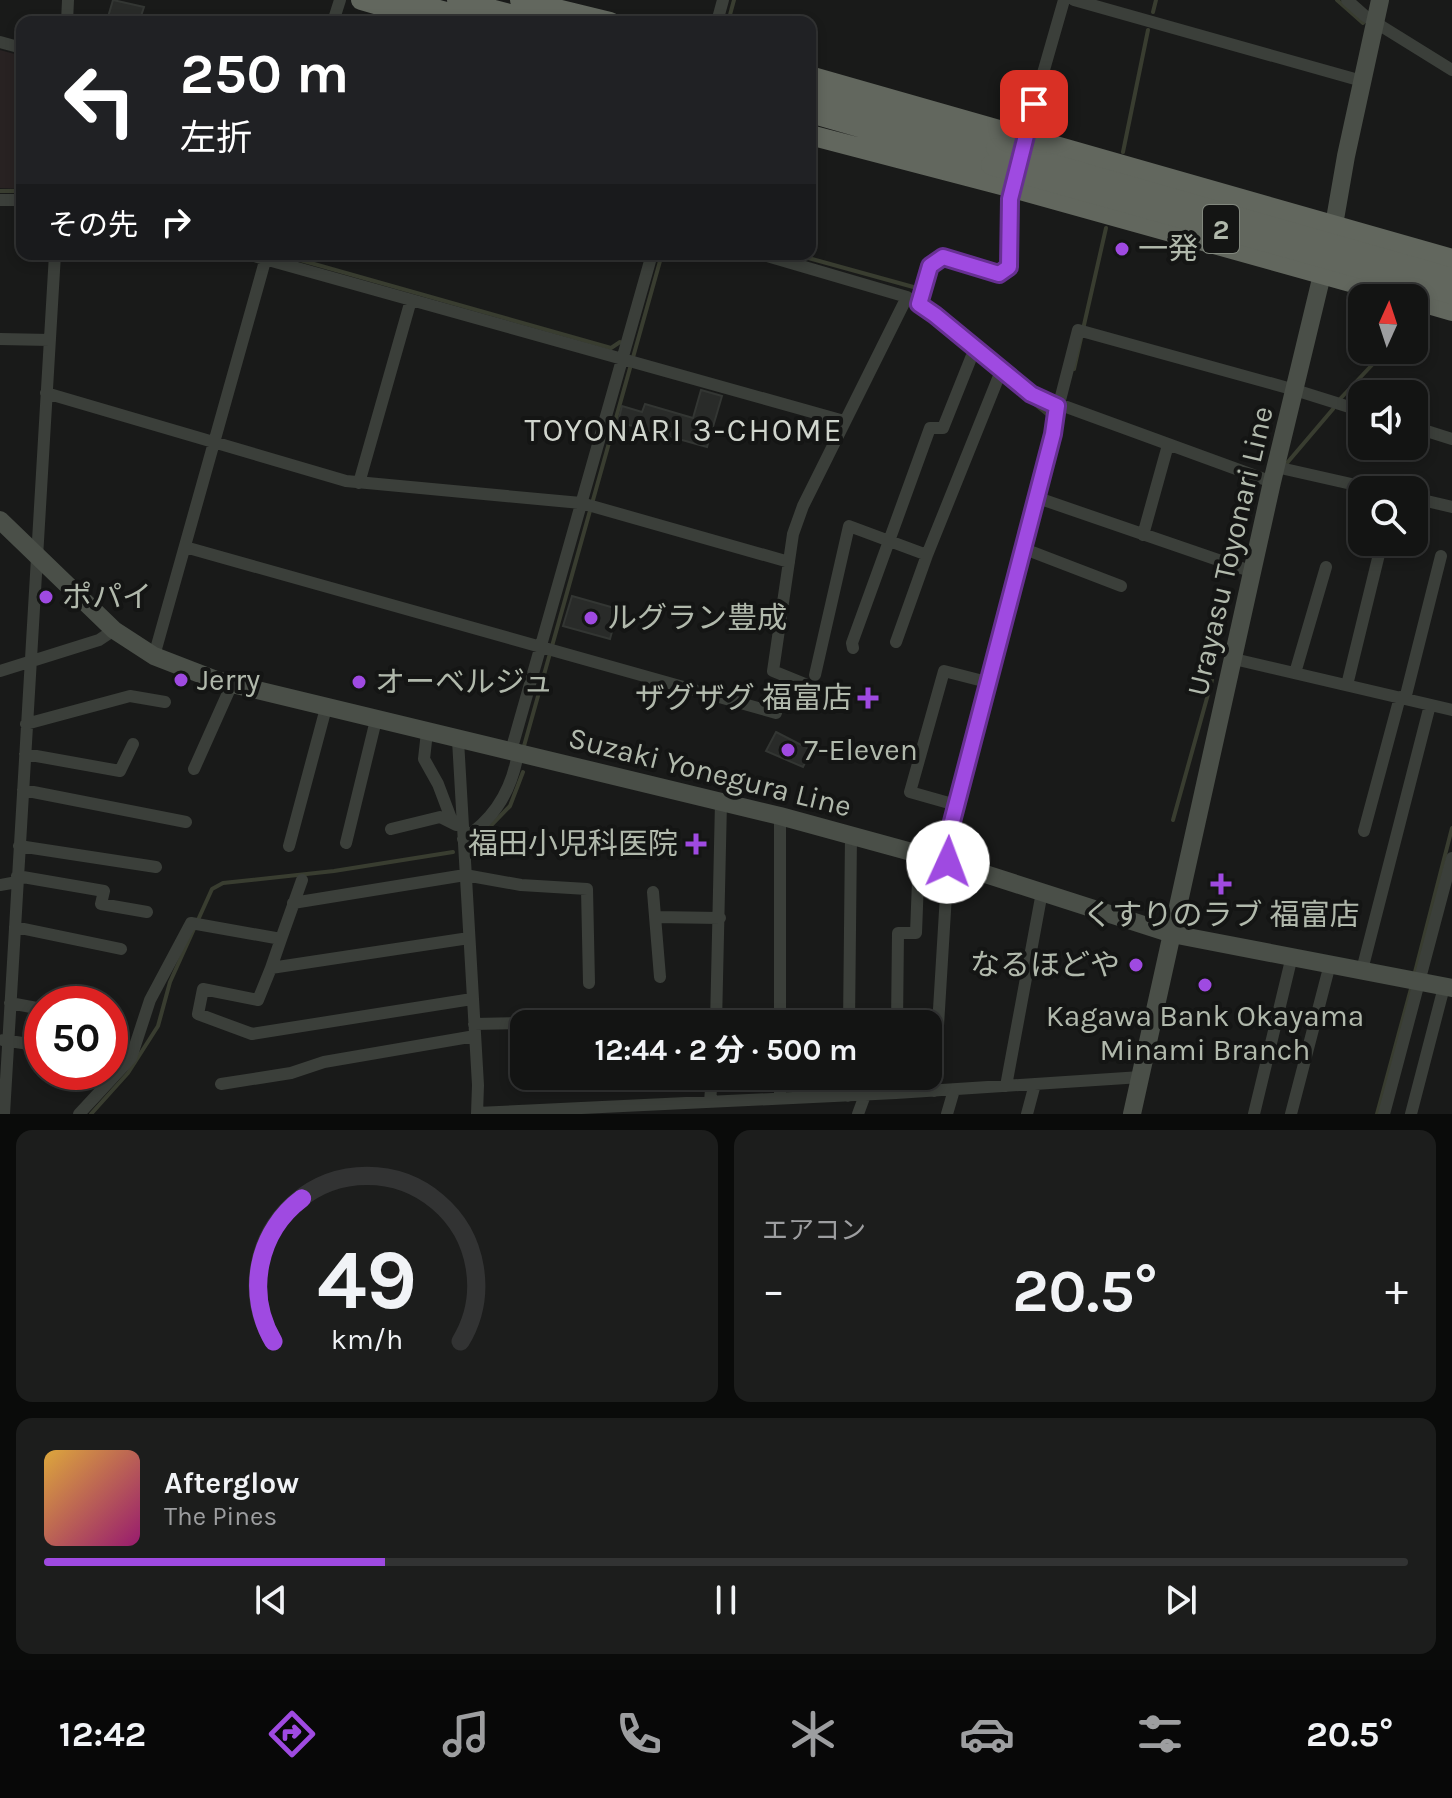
<!DOCTYPE html>
<html lang="ja">
<head>
<meta charset="utf-8">
<style>
  body { margin:0; font-family:Karla,"Noto Sans JP",sans-serif; background:#1c1d1c; color:#f1f3f6; height:100vh; display:flex; flex-direction:column; font-size:30px; white-space:nowrap }
  * { box-sizing:border-box; margin:0 }
  p { font-size:26px; color:#9d9ea0 }
  .icon { flex:none; width:44px; height:44px; fill:none; stroke:currentColor; stroke-width:2; stroke-linecap:round; stroke-linejoin:round }
  .map { position:relative; height:1114px; overflow:hidden }
  .sheet { display:flex; flex-direction:column; gap:16px; padding:16px; background:#0a0b0a; flex:1 }
  .sheet>* { flex:none }
  .top-card { position:absolute; left:16px; top:16px; width:800px; height:244px; border-radius:16px; box-shadow:0 4px 12px #0003,0 0 0 2px #323333; background:#202124; color:#fff; overflow:hidden }
  .needle { width:52px; rotate:3deg }
  .fabs { position:absolute; left:1348px; top:284px; display:grid; gap:16px }
  .fabs a { display:grid; place-items:center; width:80px; height:80px; border-radius:16px; background:#131413; box-shadow:0 4px 12px #0003,0 0 0 2px #323333; font-size:40px }
  .speed { position:absolute; left:24px; top:986px; display:flex; gap:16px; font-size:40px; font-weight:700; text-align:center }
  .speed>* { display:grid; place-content:center; width:104px; height:104px; border-radius:50%; background:#131413; box-shadow:0 4px 12px #0003,0 0 0 2px #323333; line-height:1 }
  .speed .limit { border:12px solid #d22; background:#fff; color:#111 }
  .pin { position:absolute; display:grid; place-items:center; width:68px; height:68px; color:#fff; margin:-34px; border-radius:16px; box-shadow:0 4px 12px #0006 }
  .me { position:absolute; width:88px; margin:-44px; rotate:2deg; stroke-linejoin:round; filter:drop-shadow(0 0 6px #0008) }
  .turn { display:flex; align-items:center; gap:28px; height:168px; padding:0 32px; font-size:36px }
  .turn .icon { width:104px; height:104px; stroke-width:2.5 }
  .turn b { display:block; font-size:56px; line-height:68px }
  .then { display:flex; align-items:center; height:76px; padding:0 32px; background:#0003; gap:16px; font-size:30px }
  .big { font-size:60px; font-weight:700; line-height:1.1 }
  .sheet .tile { flex:1; display:flex; flex-direction:column; justify-content:center; gap:12px; min-width:0; padding:0 28px; border-radius:16px; background:#1c1d1c }
  .sheet .dial { align-items:center; gap:0 }
  .dial svg { height:208px; overflow:visible; fill:none; stroke:#323333; stroke-width:7; stroke-linecap:round; text-anchor:middle }
  .dial text { fill:#f1f3f6; stroke:none }
  .song { display:flex; align-items:center; gap:24px }
  .cover { width:96px; height:96px; border-radius:12px; background:linear-gradient(135deg,hsl(40 70% 55%),hsl(320 70% 35%)) }
  .played { height:8px; border-radius:4px; background:linear-gradient(90deg,#9f4ae1 25%,#323333 25%) }
  .keys { display:flex; justify-content:space-around; direction:ltr }
  .heat { display:flex; justify-content:space-between; align-items:center; font-size:44px; direction:ltr }
  .sheet .tiles { flex:1; display:grid; gap:16px; grid-template-columns:1fr 1fr }
  .tile:last-child { grid-column:span 2 }
  .trip { position:absolute; left:510px; top:1010px; width:432px; height:80px; border-radius:16px; background:#131413; box-shadow:0 4px 12px #0003,0 0 0 2px #323333; font-weight:700; line-height:80px; text-align:center }
  .dock { display:flex; height:128px; justify-content:space-around; align-items:center; background:#080808; color:#9d9ea0 }
  .dock .icon { width:56px; height:56px }
  .dock .on { color:#9f4ae1 }
  .dock b { font-size:36px; color:#f1f3f6 }
  .map>svg:first-child { display:block }
  .green { fill:#282222 }
  .lines { fill:none; stroke-linecap:round; stroke-linejoin:round }
  .stream { stroke:#393d30; stroke-width:4 }
  .building { fill:#292b29; stroke:#333633; stroke-width:2 }
  .minor { stroke:#3b3f3a; stroke-width:12 }
  .secondary { stroke:#4a4f48; stroke-width:18 }
  .trunk { stroke:#62675e; stroke-width:20 }
  .trunk-bridge { stroke:#62675e; stroke-width:20 }
  .route-casing { stroke:#673092; stroke-width:20 }
  .route { stroke:#9f4ae1; stroke-width:14 }
  .poi-dot { fill:#9f4ae1; stroke:#141514; stroke-width:3 }
  .labels { text-anchor:middle; stroke-width:8; stroke-linejoin:round; paint-order:stroke }
  .shield { fill:#141514; stroke:#82887e; stroke-width:2 }
  .shield-label { font-size:28px; font-weight:bold; fill:#b1b9ac }
  .poi-label { font-size:30px; fill:#b1b9ac; stroke:#141514; text-anchor:start }
  .street-label { font-size:30px; fill:#b1b9ac; stroke:#141514 }
  .neighbourhood-label { font-size:32px; letter-spacing:2px; fill:#d0d5cd; stroke:#141514 }
</style>
</head>
<body>
<div class="map">
<svg width="1452" height="1114" viewBox="0 0 1452 1114">
  <rect width="100%" height="100%" fill="#191a19"/>
  <!-- green -->
  <path class="green" d="M 0,50 L 22,56 L 22,189 L 0,188 Z"/>
  <g class="lines">
    <!-- stream -->
    <path class="stream" d="M 1337,0 L 1363,23
      M 1153,12 L 1156,0
      M 728,22 L 734,0
      M 1123,152 L 1148,30
      M 0,191 L 22,191
      M 279,254 L 611,348 L 620,342 L 625,344
      M 794,254 L 917,288 L 916,291
      M 913,305 L 1053,419
      M 1414,320 L 1418,316
      M 1074,369 L 1106,228
      M 1340,399 L 1386,350
      M 1287,463 L 1333,409
      M 524,746 L 662,254
      M 1173,820 L 1212,680
      M 475,842 L 510,806 L 523,772
      M 1414,976 L 1452,828
      M 91,1114 L 128,1073 L 158,1026 L 170,982 L 212,889 L 223,883 L 334,871 L 453,852
      M 1377,1114 L 1412,985"/>
  </g>
  <!-- building -->
  <path class="building" d="M 113,0 L 144,7 L 139,22 L 112,22 L 113,18 L 108,17 Z
    M 701,390 L 722,396 L 707,447 L 618,422 L 622,406 L 642,412 L 645,404 L 693,418 Z
    M 572,596 L 618,609 L 610,639 L 563,626 Z
    M 776,732 L 811,750 L 803,767 L 766,751 Z"/>
  <g class="lines">
    <!-- minor -->
    <path class="minor" d="M 1074,0 L 1362,81
      M 1347,0 L 1365,16 L 1452,70
      M 67,22 L 68,0
      M 333,22 L 340,0
      M 717,22 L 723,0
      M 0,42 L 22,48
      M 1023,143 L 1064,0
      M 0,200 L 22,200
      M 247,254 L 844,421
      M 760,254 L 907,297 L 935,315 L 1031,394 L 1272,482
      M 919,304 L 930,266 L 943,257 L 999,274 L 1009,267 L 1009,208 L 1014,184
      M 0,339 L 50,340
      M 46,393 L 346,481 L 581,503 L 789,562
      M 1414,427 L 1452,439
      M 1276,467 L 1378,490
      M 359,483 L 411,300
      M 1035,497 L 1253,572
      M 1414,498 L 1452,507
      M 1143,535 L 1168,445
      M 185,547 L 776,713
      M 1022,548 L 1121,586
      M 896,642 L 927,555 L 1001,371
      M 853,648 L 852,643 L 930,428 L 943,428 L 971,358 L 977,351
      M 154,656 L 267,254
      M 1234,659 L 1452,710
      M 0,671 L 99,640 L 114,630
      M 1295,673 L 1326,567
      M 815,675 L 849,526 L 927,555
      M 805,684 L 773,671 L 793,534 L 803,506 L 907,297
      M 1347,685 L 1382,542
      M 1405,699 L 1441,556
      M 26,724 L 130,696 L 165,702
      M 427,732 L 424,759 L 438,784 L 452,821
      M 458,740 L 478,1085 L 477,1114
      M 511,751 L 652,254
      M 25,754 L 120,771 L 133,744
      M 194,769 L 232,684
      M 23,790 L 186,822
      M 956,805 L 910,792 L 944,671 L 987,682
      M 780,816 L 780,1024
      M 391,829 L 440,817 L 456,825
      M 1364,831 L 1400,697
      M 463,839 C 495,819 512,789 518,753
      M 346,843 L 376,720
      M 19,846 L 156,867
      M 289,846 L 326,708
      M 942,860 L 1078,330 L 1295,390 L 1362,411
      M 17,876 L 104,891 L 101,904 L 147,912
      M 0,885 L 17,882
      M 653,892 L 660,977
      M 293,903 L 465,875 L 521,885 L 587,889 L 589,983
      M 655,917 L 720,918
      M 15,927 L 121,949
      M 281,939 L 302,880
      M 271,968 L 258,1000 L 203,989 L 198,1014 L 252,1034 L 472,999
      M 1362,970 L 1430,705
      M 10,1003 L 42,1009
      M 474,1024 L 661,1020
      M 716,1024 L 721,802
      M 849,1024 L 851,835
      M 897,1024 L 898,933 L 916,933 L 919,854
      M 3,1040 L 42,1046
      M 221,1084 L 291,1073 L 324,1062 L 475,1036
      M 1006,1086 L 1042,892
      M 934,1091 L 948,862
      M 896,1093 L 897,1076
      M 848,1096 L 848,1076
      M 780,1099 L 780,1076
      M 710,1102 L 712,1076
      M 477,1113 L 896,1093 L 1141,1077
      M 4,1114 L 55,254
      M 79,1114 L 131,1058 L 150,1000 L 191,923 L 281,939 L 271,968 L 469,938
      M 858,1114 L 865,1095
      M 947,1114 L 954,1090
      M 1027,1114 L 1035,1084
      M 1254,1114 L 1292,956
      M 1291,1114 L 1330,964
      M 1384,1114 L 1452,858
      M 1411,1114 L 1444,987"/>
    <!-- secondary -->
    <path class="secondary" d="M 0,520 L 114,630 L 154,656 L 216,680 L 780,816 L 948,862 L 1172,934 L 1452,988
      M 1132,1114 L 1272,482 L 1334,225 L 1346,156 L 1380,0"/>
    <!-- trunk -->
    <path class="trunk" d="M 361,0 L 416,16
      M 403,0 L 482,22
      M 457,0 L 539,22
      M 520,0 L 610,22
      M 810,76 L 1452,259
      M 810,96 L 996,148
      M 810,113 L 991,165
      M 810,135 L 1013,188 L 1408,298
      M 1414,300 L 1452,311"/>
    <!-- trunk-bridge -->
    <path class="trunk-bridge" d="M 996,148 L 1452,278
      M 991,165 L 1452,294"/>
  </g>
  <g class="lines">
    <defs>
      <path id="route" d="M 948,862 L 942,860 L 1053,434 L 1057,406 L 1031,394 L 935,315 L 919,304 L 930,266 L 943,257 L 999,274 L 1009,267 L 1010,199 L 1034,104"/>
    </defs>
    <!-- route casing -->
    <use href="#route" class="route-casing"/>
    <!-- route -->
    <use href="#route" class="route"/>
  </g>
  <!-- markers -->
  <g class="poi-dot">
    <circle cx="1122" cy="249" r="8"/>
    <circle cx="46" cy="597" r="8"/>
    <circle cx="591" cy="618" r="8"/>
    <circle cx="181" cy="680" r="8"/>
    <circle cx="359" cy="682" r="8"/>
    <path d="M864 686h8v8h8v8h-8v8h-8v-8h-8v-8h8z"/>
    <circle cx="788" cy="750" r="8"/>
    <path d="M692 832h8v8h8v8h-8v8h-8v-8h-8v-8h8z"/>
    <path d="M1217 872h8v8h8v8h-8v8h-8v-8h-8v-8h8z"/>
    <circle cx="1136" cy="965" r="8"/>
    <circle cx="1205" cy="985" r="8"/>
  </g>
  <g class="labels">
    <!-- shield labels -->
    <rect class="shield" x="1203" y="205" width="36" height="48" rx="6"/>
    <g class="shield-label">
      <text x="1221" y="239">2</text>
    </g>
    <!-- poi labels -->
    <g class="poi-label">
      <text x="1138" y="259">一発</text>
      <text x="62" y="607">ポパイ</text>
      <text x="607" y="628">ルグラン豊成</text>
      <text x="197" y="690">Jerry</text>
      <text x="375" y="692">オーベルジュ</text>
      <text x="852" y="708" text-anchor="end">ザグザグ 福富店</text>
      <text x="804" y="760">7-Eleven</text>
      <text x="678" y="854" text-anchor="end">福田小児科医院</text>
      <text x="1221" y="925" text-anchor="middle">くすりのラブ 福富店</text>
      <text x="1120" y="975" text-anchor="end">なるほどや</text>
      <text x="1205" y="1026" text-anchor="middle">Kagawa Bank Okayama<tspan x="1205" dy="34">Minami Branch</tspan></text>
    </g>
    <!-- street labels -->
    <g class="street-label">
      <text transform="translate(1230 551) rotate(-77)" y="10">Urayasu Toyonari Line</text>
      <text transform="translate(710 772) rotate(14)" y="10">Suzaki Yonegura Line</text>
    </g>
    <!-- neighbourhood labels -->
    <g class="neighbourhood-label">
      <text x="684" y="441">TOYONARI 3-CHOME</text>
    </g>
  </g>
</svg>
<div class="fabs">
<a><svg class="needle" viewBox="-14 -14 28 28"><path d="M0-13l5 13h-10z" fill="#e53935"/><path d="M0 13l5-13h-10z" fill="#9d9ea0"/></svg></a>
<a><svg class="icon" aria-label="sound" viewBox="0 0 24 24"><path d="M4 9h4l5-4v14l-5-4H4zM17 9q2 3 0 6"/></svg></a>
<a><svg class="icon" aria-label="search" viewBox="0 0 24 24"><circle cx="10" cy="10" r="6"/><path d="M15 15l6 6"/></svg></a>
</div>
<div class="speed"><div class="limit">50</div></div>
<div class="pin" style="left:1034px;top:104px;background:#d93025"><svg class="icon" aria-label="arrive" viewBox="0 0 24 24"><path d="M6 21V4h12l-3 4 3 4H6"/></svg></div>
<svg class="me" style="left:948px;top:862px" viewBox="-20 -20 40 40"><circle r="19" fill="#fff"/><path d="M0-13L10 11 0 6-10 11z" fill="#9f4ae1"/></svg>
<div class="trip">12:44 · 2 分 · 500 m</div>
<div class="top-card">
<div class="turn"><svg class="icon" aria-label="left" viewBox="0 0 24 24"><path d="M17 20v-9H6M10 6l-5 5 5 5"/></svg><div><b>250 m</b>左折</div></div>
<div class="then">その先<svg class="icon" aria-label="right" viewBox="0 0 24 24"><path d="M7 20v-9h11M14 6l5 5-5 5"/></svg></div>
</div>
</div>
<section class="sheet">
<div class="tiles">
<div class="tile dial"><svg viewBox="0 0 100 80">
<path d="M14 69A42 42 0 1 1 86 69"/>
<path d="M14 69A42 42 0 0 1 25 14" stroke="#9f4ae1"/>
<text x="50" y="56" font-size="32" font-weight="700">49</text>
<text x="50" y="72" font-size="11">km/h</text>
</svg></div>
<div class="tile"><p>エアコン</p>
<div class="heat"><a>−</a><b class="big">20.5°</b><a>+</a></div>
</div>
<div class="tile">
<div class="song"><i class="cover"></i><div><b>Afterglow</b><p>The Pines</p></div></div>
<div class="played"></div>
<div class="keys"><svg class="icon" aria-label="previous" viewBox="0 0 24 24"><path d="M18 5L8 12l10 7zM5 5v14"/></svg><svg class="icon" aria-label="pause" viewBox="0 0 24 24"><path d="M8 5v14M16 5v14"/></svg><svg class="icon" aria-label="next" viewBox="0 0 24 24"><path d="M6 5l10 7-10 7zM19 5v14"/></svg></div>
</div>
</div>
</section>
<nav class="dock">
<b>12:42</b>
<svg class="icon on" aria-label="directions" viewBox="0 0 24 24"><path d="M12 3l9 9-9 9-9-9zM9 14v-3h6M13 9l2 2-2 2"/></svg>
<svg class="icon" aria-label="music" viewBox="0 0 24 24"><path d="M9 18V5l10-2v13"/><circle cx="6" cy="18" r="3"/><circle cx="16" cy="16" r="3"/></svg>
<svg class="icon" aria-label="phone" viewBox="0 0 24 24"><path d="M5 4h4l2 5-3 2q2 4 5 5l2-3 5 2v4C11 20 4 13 5 4z"/></svg>
<svg class="icon" aria-label="climate" viewBox="0 0 24 24"><path d="M12 3v18M4 7l16 10M4 17L20 7"/></svg>
<svg class="icon" aria-label="car" viewBox="0 0 24 24"><path d="M5 17H2v-5l4-1 3-4h7l3 4 3 1v5h-3M9 17h6M6 11h13"/><circle cx="7" cy="17" r="2"/><circle cx="17" cy="17" r="2"/></svg>
<svg class="icon" aria-label="filters" viewBox="0 0 24 24"><path d="M4 7h16M4 17h16"/><circle cx="9" cy="7" r="2"/><circle cx="15" cy="17" r="2"/></svg>
<b>20.5°</b>
</nav>
</body>
</html>
